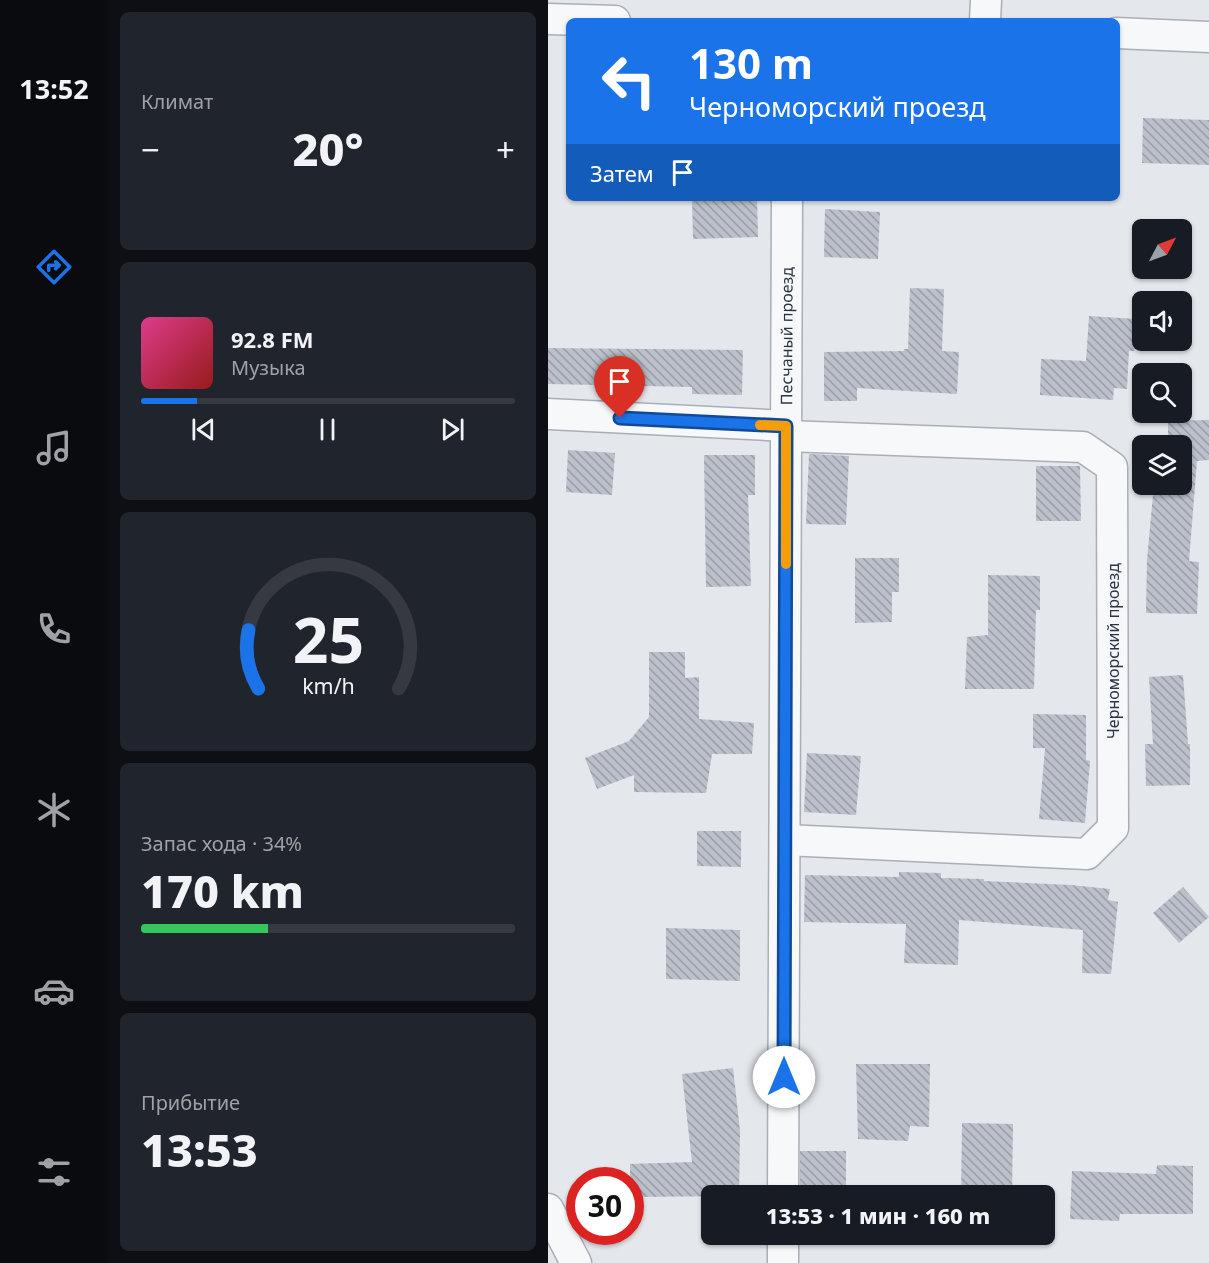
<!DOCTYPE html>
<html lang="ru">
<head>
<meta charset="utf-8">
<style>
  body { margin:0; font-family:"Noto Sans",sans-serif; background:#20242c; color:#f1f3f6; height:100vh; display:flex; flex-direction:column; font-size:22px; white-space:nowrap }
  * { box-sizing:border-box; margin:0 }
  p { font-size:20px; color:#9ea1a6 }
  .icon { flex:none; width:33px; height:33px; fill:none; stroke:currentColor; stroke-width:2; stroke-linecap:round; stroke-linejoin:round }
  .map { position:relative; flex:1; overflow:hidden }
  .sheet { display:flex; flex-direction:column; gap:12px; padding:12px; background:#0d0f14; width:440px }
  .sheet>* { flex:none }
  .guide { position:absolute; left:18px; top:18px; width:554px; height:183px; border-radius:9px; box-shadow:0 2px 4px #0004; background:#1a73e8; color:#fff; overflow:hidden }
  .needle { width:39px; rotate:49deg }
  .fabs { position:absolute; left:584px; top:219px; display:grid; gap:12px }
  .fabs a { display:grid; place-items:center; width:60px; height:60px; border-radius:9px; background:#171b24; box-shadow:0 2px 4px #0004; font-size:30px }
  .speed { position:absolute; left:18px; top:1167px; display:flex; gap:12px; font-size:30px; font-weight:700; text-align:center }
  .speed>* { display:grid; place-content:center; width:78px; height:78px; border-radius:50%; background:#171b24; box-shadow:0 2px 4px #0004; line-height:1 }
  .speed .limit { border:9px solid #d22; background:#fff; color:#111 }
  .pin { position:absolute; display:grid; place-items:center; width:51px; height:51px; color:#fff; margin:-62px -26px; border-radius:50% 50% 50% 0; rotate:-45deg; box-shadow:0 0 6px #0007 }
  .pin .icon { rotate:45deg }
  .me { position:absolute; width:66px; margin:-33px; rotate:0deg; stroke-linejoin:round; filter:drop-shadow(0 0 4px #0008) }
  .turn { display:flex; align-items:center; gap:21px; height:126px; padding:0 24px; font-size:27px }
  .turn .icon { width:78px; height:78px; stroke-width:2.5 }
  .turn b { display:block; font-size:42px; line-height:51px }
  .then { display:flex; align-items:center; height:57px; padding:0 24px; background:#0003; gap:12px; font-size:22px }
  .big { font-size:45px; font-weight:800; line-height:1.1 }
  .sheet .widget { flex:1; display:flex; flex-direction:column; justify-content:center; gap:9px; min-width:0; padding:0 21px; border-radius:9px; background:#20242c }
  .sheet .dial { align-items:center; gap:0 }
  .dial svg { height:156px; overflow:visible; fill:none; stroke:#363941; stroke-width:7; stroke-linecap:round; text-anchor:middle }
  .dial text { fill:#f1f3f6; stroke:none }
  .song { display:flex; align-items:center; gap:18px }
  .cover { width:72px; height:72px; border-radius:9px; background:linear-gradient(135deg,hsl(330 70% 55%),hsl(0 70% 35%)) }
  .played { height:6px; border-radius:3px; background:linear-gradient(90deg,#1a73e8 15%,#363941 15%) }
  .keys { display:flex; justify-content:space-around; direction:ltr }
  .heat { display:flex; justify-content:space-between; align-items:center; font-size:33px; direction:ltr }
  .charge { height:9px; border-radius:4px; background:linear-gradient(90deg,#34c759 34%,#363941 0) }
  .trip { position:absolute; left:153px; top:1185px; width:354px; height:60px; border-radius:9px; background:#171b24; box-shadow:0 2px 4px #0004; font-weight:800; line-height:60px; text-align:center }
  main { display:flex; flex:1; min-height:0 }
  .dock { display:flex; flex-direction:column; width:108px; justify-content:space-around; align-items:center; background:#090b0e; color:#9ea1a6 }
  .dock .icon { width:42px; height:42px }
  .dock .selected { color:#1a73e8 }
  .dock b { font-size:27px; color:#f1f3f6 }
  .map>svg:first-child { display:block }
  .building { fill:url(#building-back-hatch) }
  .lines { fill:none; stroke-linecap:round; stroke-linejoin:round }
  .minor-casing { stroke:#a9aeb7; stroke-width:33 }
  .minor { stroke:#f7f8fa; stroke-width:30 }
  .route-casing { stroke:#114b97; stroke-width:15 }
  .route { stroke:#1a73e8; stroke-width:10 }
  .slow { stroke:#f59e0b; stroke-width:10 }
  .labels { text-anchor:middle; stroke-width:4.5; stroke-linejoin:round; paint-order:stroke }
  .street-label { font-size:16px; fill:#2b3445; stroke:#f4f6f9 }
</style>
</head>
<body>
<main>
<nav class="dock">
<b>13:52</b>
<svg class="icon selected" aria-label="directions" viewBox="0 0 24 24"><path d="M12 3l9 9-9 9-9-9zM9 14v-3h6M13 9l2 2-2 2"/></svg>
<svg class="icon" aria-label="music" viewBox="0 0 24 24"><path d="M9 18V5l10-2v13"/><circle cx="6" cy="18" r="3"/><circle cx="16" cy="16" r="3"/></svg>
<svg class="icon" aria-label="phone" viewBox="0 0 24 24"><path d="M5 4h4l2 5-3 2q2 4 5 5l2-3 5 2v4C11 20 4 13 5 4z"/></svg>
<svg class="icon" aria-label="climate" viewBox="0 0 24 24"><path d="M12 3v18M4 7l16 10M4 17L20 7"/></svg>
<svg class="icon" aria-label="car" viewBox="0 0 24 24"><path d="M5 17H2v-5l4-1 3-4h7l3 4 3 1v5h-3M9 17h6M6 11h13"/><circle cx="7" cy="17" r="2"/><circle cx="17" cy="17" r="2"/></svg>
<svg class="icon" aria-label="filters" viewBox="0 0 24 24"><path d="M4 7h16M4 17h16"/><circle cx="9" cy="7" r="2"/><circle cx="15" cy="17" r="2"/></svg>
</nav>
<section class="sheet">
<div class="widget"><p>Климат</p>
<div class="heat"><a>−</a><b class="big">20°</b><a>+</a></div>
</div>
<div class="widget">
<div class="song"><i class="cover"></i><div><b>92.8 FM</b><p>Музыка</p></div></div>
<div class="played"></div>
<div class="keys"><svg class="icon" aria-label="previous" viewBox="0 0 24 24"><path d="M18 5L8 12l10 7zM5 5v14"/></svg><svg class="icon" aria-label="pause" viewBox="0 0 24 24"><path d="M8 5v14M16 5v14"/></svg><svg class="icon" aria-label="next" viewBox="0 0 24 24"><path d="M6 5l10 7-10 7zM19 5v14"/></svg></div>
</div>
<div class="widget dial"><svg viewBox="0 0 100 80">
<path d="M14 69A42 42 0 1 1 86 69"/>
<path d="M14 69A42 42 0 0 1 9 39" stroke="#1a73e8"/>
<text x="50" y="56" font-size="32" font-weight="700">25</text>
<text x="50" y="72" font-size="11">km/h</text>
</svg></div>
<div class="widget"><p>Запас хода · 34%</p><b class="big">170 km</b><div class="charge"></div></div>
<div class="widget"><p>Прибытие</p><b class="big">13:53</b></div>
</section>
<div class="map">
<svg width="662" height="1263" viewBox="0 0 662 1263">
  <defs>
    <pattern id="building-back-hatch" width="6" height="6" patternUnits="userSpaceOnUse" patternTransform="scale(1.5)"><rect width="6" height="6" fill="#bbc0ca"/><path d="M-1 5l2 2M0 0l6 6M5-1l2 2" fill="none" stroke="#989da6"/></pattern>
  </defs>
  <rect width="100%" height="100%" fill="#e4e7ec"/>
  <!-- building -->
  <path class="building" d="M 595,118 L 662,120 L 662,165 L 594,163 Z
    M 144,198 L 209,198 L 210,237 L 145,239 Z
    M 277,209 L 332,212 L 330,259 L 276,257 Z
    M 362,288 L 396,289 L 394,351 L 411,352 L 409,394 L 309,388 L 309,401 L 276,401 L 276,352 L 356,351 L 356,349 L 360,349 Z
    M 541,316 L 588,319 L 586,351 L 581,351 L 579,389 L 566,388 L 565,400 L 492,395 L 493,359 L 538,361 Z
    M 0,348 L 195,350 L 194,395 L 144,394 L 144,387 L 0,384 Z
    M 662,420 L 662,460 L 649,461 L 641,561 L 651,562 L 649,614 L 598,613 L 599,560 L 606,484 L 633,484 L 633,446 L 620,446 L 620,421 Z
    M 20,450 L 67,453 L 64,495 L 18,492 Z
    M 261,454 L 301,456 L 298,525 L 258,524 Z
    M 156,455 L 207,455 L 207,495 L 200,495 L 203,586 L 158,587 Z
    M 488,466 L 532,466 L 533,521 L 488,521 Z
    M 307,558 L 351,558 L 351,592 L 344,592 L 344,622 L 307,623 Z
    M 440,575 L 492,576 L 492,610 L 488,610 L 486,689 L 417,689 L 419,637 L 440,635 Z
    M 101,652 L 137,652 L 137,678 L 151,677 L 151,719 L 206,723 L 204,754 L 164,754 L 158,793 L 86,792 L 86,775 L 49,789 L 37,758 L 81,741 L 101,717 Z
    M 635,675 L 640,744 L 642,744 L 642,785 L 598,786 L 597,744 L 605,744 L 601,677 Z
    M 485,714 L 538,715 L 538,760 L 542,761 L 537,823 L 491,819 L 497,748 L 485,748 Z
    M 259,753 L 313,756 L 308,815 L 256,812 Z
    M 149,831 L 193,831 L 193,867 L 149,866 Z
    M 351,872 L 393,873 L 393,878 L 436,879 L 436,881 L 523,885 L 562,889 L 560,900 L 570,902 L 563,974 L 534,973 L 535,930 L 411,920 L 410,965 L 356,963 L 358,924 L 256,922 L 257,875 L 351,877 Z
    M 635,887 L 661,917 L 631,943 L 605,913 Z
    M 118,928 L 192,930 L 192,981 L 118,979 Z
    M 308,1064 L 382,1064 L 381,1127 L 362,1126 L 360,1141 L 310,1139 Z
    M 185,1068 L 192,1131 L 191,1196 L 82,1197 L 82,1164 L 144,1162 L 134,1074 Z
    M 414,1123 L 465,1124 L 464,1196 L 413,1196 Z
    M 252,1151 L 298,1151 L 298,1196 L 252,1196 Z
    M 609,1165 L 645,1166 L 645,1214 L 572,1214 L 571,1221 L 522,1219 L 524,1171 L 608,1174 Z"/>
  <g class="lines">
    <defs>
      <g id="minor">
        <path d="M 0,19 L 67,21"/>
        <path d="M 437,21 L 438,0"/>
        <path d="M 568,33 L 662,37"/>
        <path d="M 0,414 L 239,426"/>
        <path d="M 237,840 L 539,854 L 565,828 L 564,467 L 535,447 L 238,436"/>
        <path id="s1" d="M 235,1196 L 239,198"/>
        <path d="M 0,1209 L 28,1263"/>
        <path d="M 235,1263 L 235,1234"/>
      </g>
    </defs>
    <!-- minor casing -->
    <use href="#minor" class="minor-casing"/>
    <!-- minor -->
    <use href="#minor" class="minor"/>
  </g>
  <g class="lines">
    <defs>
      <path id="route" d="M 72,418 L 238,426 L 236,1077"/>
    </defs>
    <!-- route casing -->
    <use href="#route" class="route-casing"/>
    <!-- route -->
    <use href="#route" class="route"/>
    <!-- slow -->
    <path class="slow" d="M 212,425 L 238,426 L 238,564"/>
  </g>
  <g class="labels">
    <!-- street labels -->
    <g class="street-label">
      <text dy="6" stroke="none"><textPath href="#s1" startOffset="860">Песчаный проезд</textPath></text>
      <text transform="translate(565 651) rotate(-90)" y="6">Черноморский проезд</text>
    </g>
  </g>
</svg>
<div class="fabs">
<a><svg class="needle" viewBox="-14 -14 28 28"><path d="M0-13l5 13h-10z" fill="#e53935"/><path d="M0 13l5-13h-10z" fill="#9ea1a6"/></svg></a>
<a><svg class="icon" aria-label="sound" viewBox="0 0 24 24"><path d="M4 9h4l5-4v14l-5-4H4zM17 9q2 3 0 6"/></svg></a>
<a><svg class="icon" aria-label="search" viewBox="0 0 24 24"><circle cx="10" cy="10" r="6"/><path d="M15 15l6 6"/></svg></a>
<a><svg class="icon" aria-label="layers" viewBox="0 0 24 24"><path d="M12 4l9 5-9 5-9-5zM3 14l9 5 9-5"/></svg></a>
</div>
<div class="speed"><div class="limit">30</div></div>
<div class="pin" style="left:72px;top:418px;background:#d93025"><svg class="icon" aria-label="arrive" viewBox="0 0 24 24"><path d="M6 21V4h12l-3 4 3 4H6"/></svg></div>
<svg class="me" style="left:236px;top:1077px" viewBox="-20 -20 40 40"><circle r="19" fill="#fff"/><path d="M0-13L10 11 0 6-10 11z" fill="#1a73e8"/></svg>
<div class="trip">13:53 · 1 мин · 160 m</div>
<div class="guide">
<div class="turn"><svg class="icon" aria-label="left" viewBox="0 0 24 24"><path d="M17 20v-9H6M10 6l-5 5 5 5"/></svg><div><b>130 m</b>Черноморский проезд</div></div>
<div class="then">Затем<svg class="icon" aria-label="arrive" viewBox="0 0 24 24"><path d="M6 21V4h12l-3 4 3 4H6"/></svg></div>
</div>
</div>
</main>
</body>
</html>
